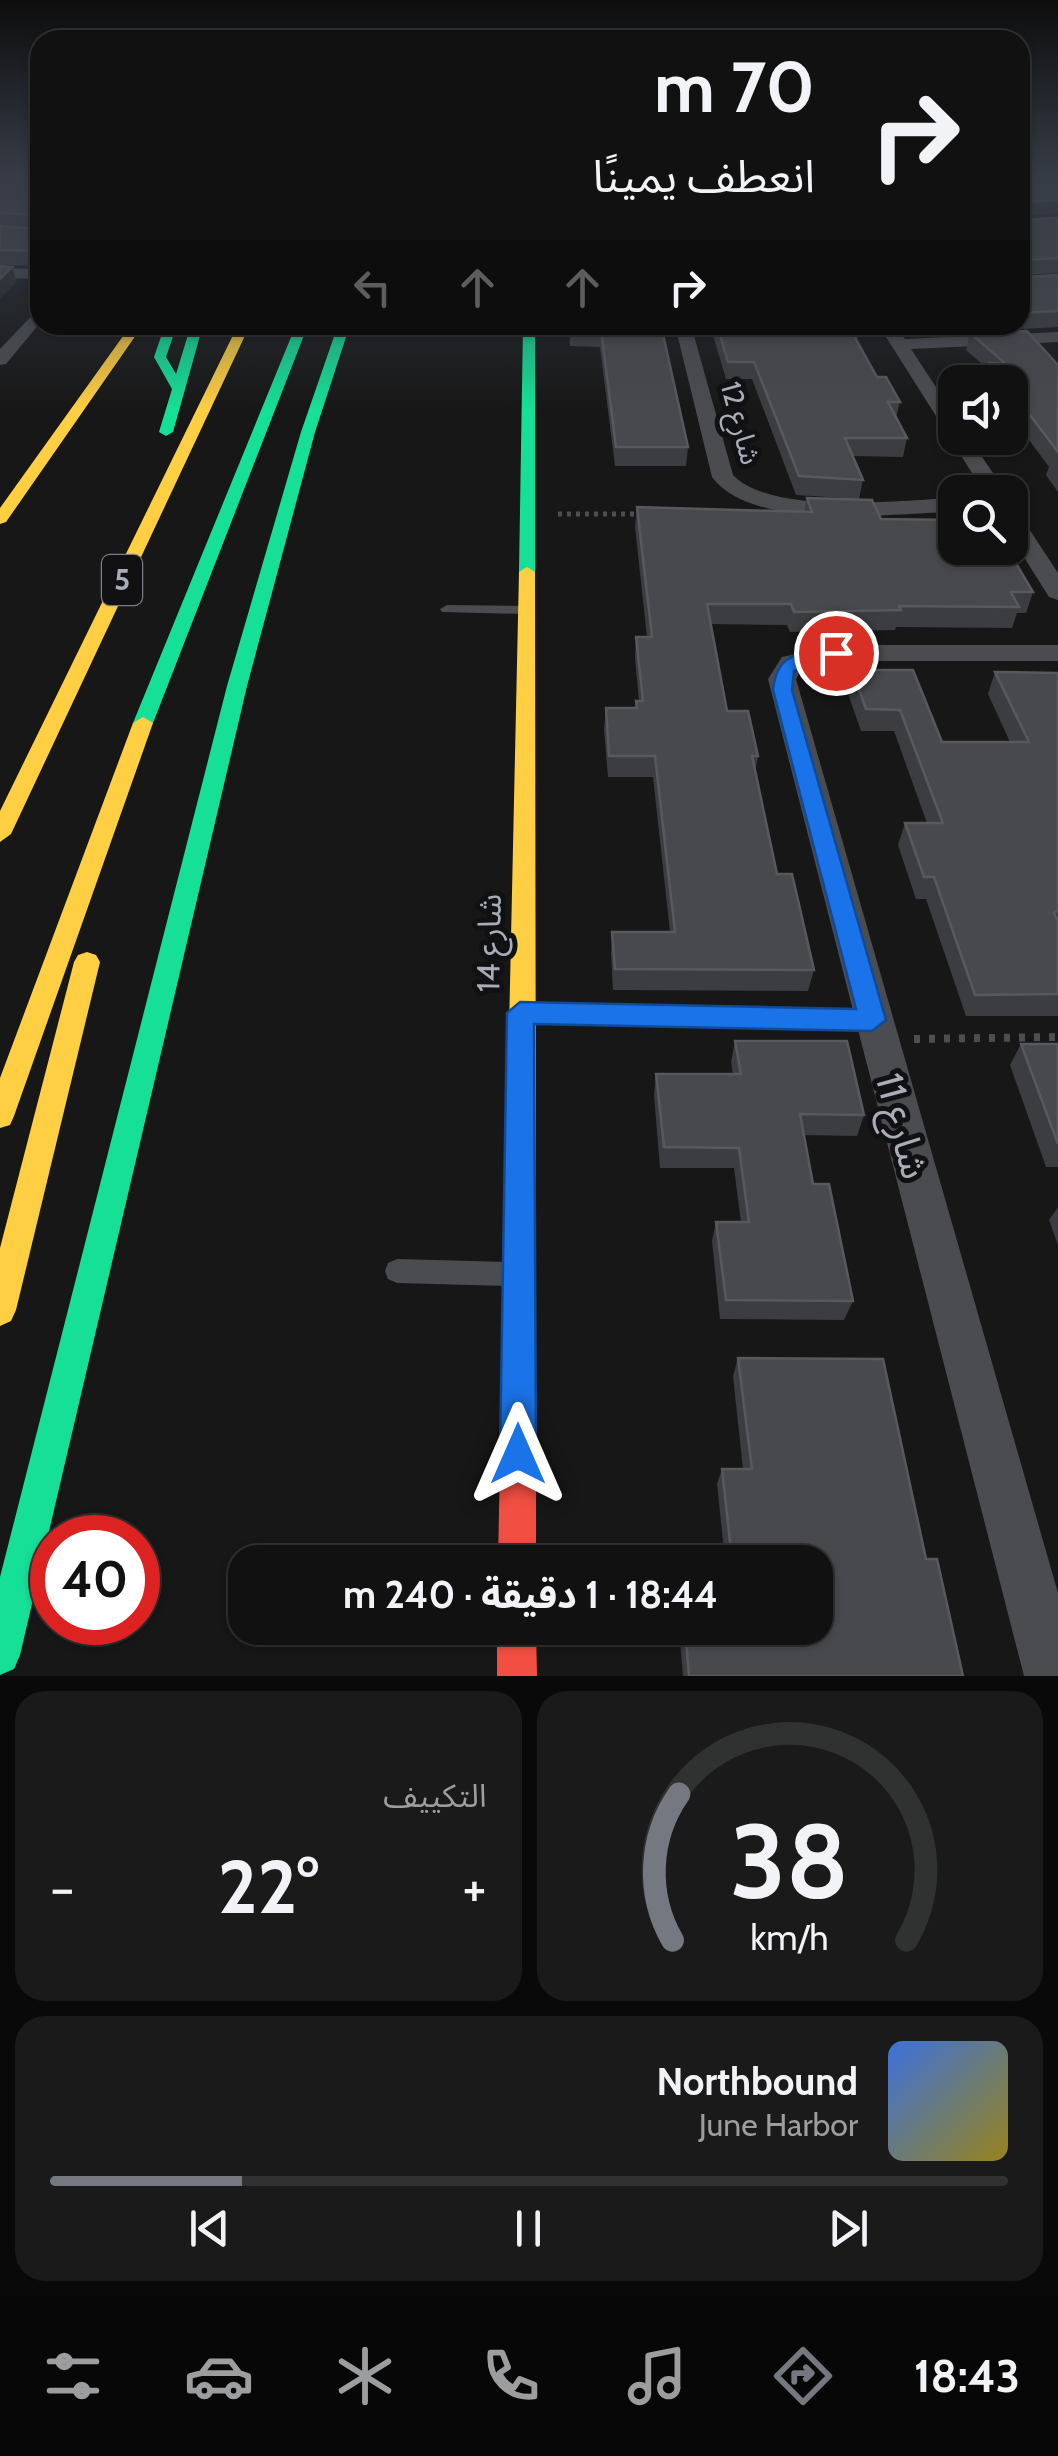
<!DOCTYPE html>
<html lang="ar">
<head>
<meta charset="utf-8">
<style>
  body { margin:0; font-family:Cabin,"Noto Sans Arabic",sans-serif; background:#1a1a1a; color:#f1f3f6; direction:rtl; height:100vh; display:flex; flex-direction:column; font-size:38px; white-space:nowrap }
  * { box-sizing:border-box; margin:0 }
  p { font-size:32px; color:#9c9d9f }
  .icon { flex:none; width:55px; height:55px; fill:none; stroke:currentColor; stroke-width:2; stroke-linecap:round; stroke-linejoin:round }
  .map { position:relative; height:1676px; overflow:hidden; direction:ltr }
  .sheet { display:flex; flex-direction:column; gap:15px; padding:15px; background:#090909; flex:1 }
  .sheet>* { flex:none }
  .banner { position:absolute; left:30px; top:30px; width:1000px; height:305px; border-radius:30px; box-shadow:0 2px 8px #0004,0 0 0 2px #303131; direction:rtl; background:#111; color:#f1f3f6; overflow:hidden }
  .fabs { position:absolute; left:938px; top:365px; display:grid; gap:20px }
  .fabs a { display:grid; place-items:center; width:90px; height:90px; border-radius:20px; background:#111; box-shadow:0 2px 8px #0004,0 0 0 2px #303131; font-size:50px }
  .speed { position:absolute; left:30px; top:1515px; display:flex; gap:20px; font-size:50px; font-weight:700; text-align:center }
  .speed>* { display:grid; place-content:center; width:130px; height:130px; border-radius:50%; background:#111; box-shadow:0 2px 8px #0004,0 0 0 2px #303131; line-height:1 }
  .speed .limit { border:15px solid #d22; background:#fff; color:#111 }
  .pin { position:absolute; display:grid; place-items:center; width:85px; height:85px; color:#fff; margin:-42px; border:5px solid #fff; border-radius:50%; box-shadow:0 2px 10px #0007 }
  .me { position:absolute; width:110px; margin:-55px; rotate:0deg; stroke-linejoin:round; filter:drop-shadow(0 0 8px #0008) }
  .turn { display:flex; align-items:center; gap:35px; height:210px; padding:0 50px; font-size:45px }
  .turn .icon { width:130px; height:130px; stroke-width:2.5 }
  .turn b { display:block; font-size:70px; line-height:85px }
  .lanes { display:flex; align-items:center; height:95px; padding:0 50px; background:#0003; justify-content:center; gap:50px; direction:ltr }
  .lanes .off { opacity:.35 }
  .big { font-size:75px; font-weight:700; line-height:1.1 }
  .sheet .card { flex:1; display:flex; flex-direction:column; justify-content:center; gap:15px; min-width:0; padding:0 35px; border-radius:30px; background:#1a1a1a }
  .sheet .dial { align-items:center; gap:0 }
  .dial svg { height:260px; overflow:visible; fill:none; stroke:#303131; stroke-width:7; stroke-linecap:round; text-anchor:middle }
  .dial text { fill:#f1f3f6; stroke:none }
  .song { display:flex; align-items:center; gap:30px }
  .cover { width:120px; height:120px; border-radius:15px; background:linear-gradient(135deg,hsl(220 70% 55%),hsl(50 70% 35%)) }
  .played { height:10px; border-radius:5px; background:linear-gradient(90deg,#757880 20%,#303131 20%) }
  .keys { display:flex; justify-content:space-around; direction:ltr }
  .heat { display:flex; justify-content:space-between; align-items:center; font-size:55px; direction:ltr }
  .sheet .tiles { flex:1; display:grid; gap:15px; grid-template-columns:1fr 1fr }
  .card:last-child { grid-column:span 2 }
  .trip { position:absolute; left:228px; top:1545px; width:605px; height:100px; border-radius:30px; background:#111; box-shadow:0 2px 8px #0004,0 0 0 2px #303131; font-weight:700; line-height:100px; text-align:center; direction:rtl }
  .tabs { display:flex; height:160px; justify-content:space-around; align-items:center; background:#070707; color:#9c9d9f }
  .tabs .icon { width:70px; height:70px }
  .tabs .selected { color:#757880 }
  .tabs b { font-size:45px; color:#f1f3f6 }
  .map>svg:first-child { display:block }
  .lines { fill:none; stroke-linecap:round; stroke-linejoin:round }
  .path-far1 { stroke:#4d4e52; stroke-width:5; stroke-dasharray:4 5; stroke-linecap:butt }
  .path { stroke:#4d4e52; stroke-width:8; stroke-dasharray:6 9; stroke-linecap:butt }
  .lane { fill:#4b4c50; fill-rule:evenodd }
  .street { fill:#4b4c50; fill-rule:evenodd }
  .fast { fill:#16e098; fill-rule:evenodd }
  .slow { fill:#ffcf43; fill-rule:evenodd }
  .jam { fill:#f24e42; fill-rule:evenodd }
  .wall { fill:#3c3d40 }
  .shaded-wall { fill:#28292a }
  .building { fill:#48494d; stroke:#57595e; stroke-width:2.5 }
  .route { fill:#1a73e8; stroke:#114b97; stroke-width:2.5 }
  .labels { text-anchor:middle; stroke-width:10; stroke-linejoin:round; paint-order:stroke }
  .far-street-label { font-size:28px; fill:#a8adb8; stroke:#111113 }
  .shield { fill:#111113; stroke:#7b7e86; stroke-width:2.5 }
  .shield-label { font-size:30px; font-weight:bold; fill:#a8adb8 }
  .street-label { font-size:32px; fill:#a8adb8; stroke:#111113 }
  .near-street-label { font-size:38px; fill:#a8adb8; stroke:#111113 }
</style>
</head>
<body>
<div class="map">
<svg width="1058" height="1676" viewBox="0 0 1058 1676">
  <rect width="100%" height="100%" fill="#171717"/>
  <g class="lines">
    <!-- path-far1 -->
    <path class="path-far1" d="M 558,514 L 640,514"/>
    <!-- path -->
    <path class="path" d="M 914,1039 L 1058,1037"/>
    <!-- lane -->
    <path class="lane" d="M 461,330 L 529,331 L 534,334 L 529,337 L 458,335 L 456,333 Z
      M 447,605 L 525,606 L 532,610 L 525,614 L 442,612 L 440,609 Z
      M 526,1005 L 872,1012 L 879,1014 L 882,1020 L 879,1026 L 872,1028 L 526,1021 L 519,1019 L 516,1013 L 519,1007 Z
      M 397,1259 L 508,1262 L 517,1266 L 520,1274 L 517,1282 L 508,1286 L 397,1283 L 388,1279 L 385,1271 L 388,1263 Z"/>
    <!-- street -->
    <path class="street" d="M 0,268 L 40,269 L 40,279 L 0,278 Z
      M 40,307 L 40,323 L 6,364 L 0,365 L 0,349 Z
      M 675,325 L 691,325 L 733,475 C 772,516 901,500 955,498 L 955,512 C 892,513 753,532 712,477 Z
      M 884,325 L 896,325 L 905,339 L 1058,332 L 1058,342 L 911,349 L 955,416 L 955,438 L 969,438 L 1006,492 L 984,492 L 881,329 Z
      M 1010,510 L 1018,512 L 1058,573 L 1058,600 L 1049,597 L 1010,535 Z
      M 837,645 L 1058,645 L 1058,661 L 837,661 L 802,669 L 796,679 L 1058,1593 L 1058,1676 L 1024,1676 L 768,679 L 782,657 Z"/>
    <!-- fast -->
    <path class="fast" d="M 165,325 L 177,325 L 166,357 L 176,374 L 191,325 L 203,325 L 173,432 L 166,436 L 159,432 L 172,389 L 154,357 Z
      M 296,325 L 308,325 L 153,723 L 150,727 L 136,727 L 133,723 Z
      M 338,325 L 350,325 L 315,432 L 247,686 L 20,1655 L 14,1669 L 0,1675 L 0,1577 L 227,686 L 301,432 Z
      M 523,325 L 535,325 L 535,572 L 527,577 L 519,572 Z"/>
    <!-- slow -->
    <path class="slow" d="M 131,325 L 143,325 L 6,522 L 0,524 L 0,508 Z
      M 238,325 L 250,325 L 11,834 L 0,842 L 0,811 Z
      M 527,567 L 535,572 L 536,1259 L 531,1270 L 520,1274 L 509,1270 L 504,1259 L 519,572 Z
      M 143,717 L 153,723 L 14,1116 L 10,1125 L 0,1128 L 0,1078 L 133,723 Z
      M 87,952 L 96,955 L 100,962 L 16,1310 L 11,1321 L 0,1326 L 0,1248 L 74,962 L 78,955 Z"/>
    <!-- jam -->
    <path class="jam" d="M 520,1244 L 531,1248 L 536,1259 L 536,1562 L 498,1562 L 504,1259 L 509,1248 Z
      M 497,1628 L 536,1628 L 537,1676 L 497,1676 Z"/>
  </g>
  <!-- wall -->
  <path class="wall" d="M 0,176 L 40,176 L 40,266 L 0,265 Z
    M 1020,176 L 1029,181 L 1058,176 L 1058,213 L 1022,216 L 1022,220 L 1058,218 L 1058,273 L 1023,275 L 1025,277 L 1058,275 L 1058,327 L 947,333 L 937,325 L 1020,325 Z
    M 569,325 L 661,325 L 688,447 L 686,466 L 615,466 L 600,347 L 570,346 Z
    M 710,325 L 860,325 L 857,340 L 877,377 L 900,402 L 896,418 L 907,438 L 903,457 L 853,456 L 863,480 L 859,499 L 796,495 L 752,379 L 726,379 Z
    M 970,333 L 1058,365 L 1058,492 L 1046,475 L 1049,467 L 1010,414 L 1010,382 L 987,382 L 985,381 L 989,370 L 966,350 Z
    M 807,498 L 881,519 L 980,560 L 1033,592 L 1026,613 L 1017,613 L 1012,628 L 896,627 L 895,630 L 790,632 L 787,625 L 710,624 L 727,711 L 758,756 L 755,772 L 777,874 L 814,970 L 808,991 L 613,990 L 611,953 L 612,932 L 670,932 L 653,777 L 608,777 L 604,729 L 606,708 L 635,708 L 636,701 L 639,701 L 635,658 L 636,637 L 647,637 L 635,527 L 637,507 L 804,512 Z
    M 852,670 L 942,742 L 1010,742 L 988,694 L 995,672 L 1058,673 L 1058,1016 L 966,1016 L 926,899 L 916,899 L 898,845 L 905,823 L 927,823 L 894,731 L 861,731 L 847,691 Z
    M 735,1041 L 864,1115 L 857,1136 L 804,1135 L 813,1184 L 853,1301 L 844,1320 L 720,1319 L 712,1241 L 716,1222 L 741,1222 L 734,1168 L 660,1168 L 654,1095 L 656,1074 L 733,1074 L 731,1062 Z
    M 1021,1044 L 1058,1044 L 1058,1167 L 1046,1167 L 1010,1065 Z
    M 1058,1207 L 1058,1245 L 1049,1220 Z
    M 738,1358 L 926,1559 L 963,1676 L 683,1676 L 679,1628 L 815,1628 L 815,1562 L 679,1562 L 680,1559 L 725,1560 L 717,1484 L 722,1469 L 743,1469 L 733,1376 Z"/>
  <!-- shaded-wall -->
  <path class="shaded-wall" d="M 1020,176 L 1054,176 L 1020,182 Z
    M 1058,200 L 1058,213 L 1020,216 L 1023,202 Z
    M 12,267 L 17,282 L 0,299 L 0,279 Z"/>
  <!-- building -->
  <path class="building" d="M 0,176 L 40,176 L 40,251 L 0,250 L 0,226 L 36,229 L 39,215 L 0,213 Z
    M 1020,176 L 1022,176 L 1024,181 L 1058,177 L 1058,200 L 1023,202 L 1022,220 L 1058,218 L 1058,258 L 1024,260 L 1021,273 L 1025,277 L 1058,275 L 1058,311 L 1020,313 Z
    M 0,266 L 12,267 L 0,279 Z
    M 570,325 L 661,325 L 688,447 L 616,447 L 601,330 L 570,330 Z
    M 717,325 L 848,325 L 877,377 L 886,377 L 900,402 L 888,402 L 907,438 L 845,438 L 863,480 L 799,476 L 754,362 L 728,362 Z
    M 1027,331 L 1058,365 L 1058,452 L 1010,389 L 1010,382 L 1005,382 L 990,363 L 1006,364 L 970,333 Z
    M 807,498 L 872,500 L 881,519 L 955,520 L 955,548 L 973,548 L 980,560 L 1014,560 L 1033,592 L 1011,592 L 1019,607 L 899,606 L 901,610 L 794,612 L 791,604 L 707,604 L 727,711 L 748,711 L 758,756 L 752,756 L 777,874 L 792,874 L 814,970 L 615,969 L 612,932 L 675,932 L 655,756 L 609,756 L 606,708 L 637,708 L 636,701 L 643,701 L 636,637 L 652,637 L 637,507 L 812,512 Z
    M 852,670 L 913,670 L 942,742 L 1029,742 L 995,672 L 1058,673 L 1058,911 L 1054,913 L 1058,921 L 1058,994 L 975,995 L 934,877 L 924,877 L 905,823 L 943,823 L 900,710 L 866,709 Z
    M 735,1041 L 847,1041 L 864,1115 L 800,1114 L 813,1184 L 829,1184 L 853,1301 L 726,1300 L 716,1222 L 749,1222 L 739,1148 L 664,1147 L 656,1074 L 741,1074 Z
    M 1021,1044 L 1058,1044 L 1058,1144 Z
    M 738,1358 L 883,1359 L 926,1559 L 937,1559 L 963,1676 L 689,1676 L 685,1628 L 815,1628 L 815,1562 L 680,1562 L 680,1559 L 732,1560 L 722,1469 L 752,1469 Z"/>
  <!-- sky -->
  <linearGradient id="sky" x2="0" y2="1"><stop stop-color="#0d0d0d"/><stop offset="0.43" stop-color="#363c47"/><stop offset="1" stop-color="#363c47" stop-opacity="0"/></linearGradient>
  <rect width="1058" height="411" fill="url(#sky)"/>
  <!-- route -->
  <path class="route" d="M 836,647 L 846,653 L 843,657 L 794,671 L 792,690 L 886,1020 L 872,1031 L 534,1024 L 536,1454 L 530,1467 L 518,1472 L 505,1467 L 500,1454 L 507,1013 L 520,1002 L 856,1009 L 773,690 C 777,649 803,655 836,647 Z"/>
  <g class="labels">
    <!-- far-street labels -->
    <g class="far-street-label">
      <text transform="translate(741 423) rotate(75)" y="10">شارع 12</text>
    </g>
    <!-- shield labels -->
    <rect class="shield" x="102" y="555" width="40" height="50" rx="8"/>
    <g class="shield-label">
      <text x="122" y="590">5</text>
    </g>
    <!-- street labels -->
    <g class="street-label">
      <text transform="translate(489 943) rotate(-89)" y="11">شارع 14</text>
    </g>
    <!-- near-street labels -->
    <g class="near-street-label">
      <text transform="translate(902 1126) rotate(75)" y="13">شارع 11</text>
    </g>
  </g>
</svg>
<div class="fabs">
<a><svg class="icon" aria-label="sound" viewBox="0 0 24 24"><path d="M4 9h4l5-4v14l-5-4H4zM17 9q2 3 0 6"/></svg></a>
<a><svg class="icon" aria-label="search" viewBox="0 0 24 24"><circle cx="10" cy="10" r="6"/><path d="M15 15l6 6"/></svg></a>
</div>
<div class="speed"><div class="limit">40</div></div>
<div class="pin" style="left:836px;top:653px;background:#d93025"><svg class="icon" aria-label="arrive" viewBox="0 0 24 24"><path d="M6 21V4h12l-3 4 3 4H6"/></svg></div>
<svg class="me" style="left:518px;top:1454px" viewBox="-20 -20 40 40"><path d="M0-17L14 15 0 8-14 15z" fill="#1a73e8" stroke="#fff" stroke-width="4"/></svg>
<div class="trip">18:44 · 1 دقيقة · 240 m</div>
<div class="banner">
<div class="turn"><svg class="icon" aria-label="right" viewBox="0 0 24 24"><path d="M7 20v-9h11M14 6l5 5-5 5"/></svg><div><b>70 m</b>انعطف يمينًا</div></div>
<div class="lanes"><svg class="icon off" aria-label="left" viewBox="0 0 24 24"><path d="M17 20v-9H6M10 6l-5 5 5 5"/></svg><svg class="icon off" aria-label="ahead" viewBox="0 0 24 24"><path d="M12 20V5M6 11l6-6 6 6"/></svg><svg class="icon off" aria-label="ahead" viewBox="0 0 24 24"><path d="M12 20V5M6 11l6-6 6 6"/></svg><svg class="icon" aria-label="right" viewBox="0 0 24 24"><path d="M7 20v-9h11M14 6l5 5-5 5"/></svg></div>
</div>
</div>
<section class="sheet">
<div class="tiles">
<div class="card dial"><svg viewBox="0 0 100 80">
<path d="M14 69A42 42 0 1 1 86 69"/>
<path d="M14 69A42 42 0 0 1 16 24" stroke="#757880"/>
<text x="50" y="56" font-size="32" font-weight="700">38</text>
<text x="50" y="72" font-size="11">km/h</text>
</svg></div>
<div class="card"><p>التكييف</p>
<div class="heat"><a>−</a><b class="big">22°</b><a>+</a></div>
</div>
<div class="card">
<div class="song"><i class="cover"></i><div><b>Northbound</b><p>June Harbor</p></div></div>
<div class="played"></div>
<div class="keys"><svg class="icon" aria-label="previous" viewBox="0 0 24 24"><path d="M18 5L8 12l10 7zM5 5v14"/></svg><svg class="icon" aria-label="pause" viewBox="0 0 24 24"><path d="M8 5v14M16 5v14"/></svg><svg class="icon" aria-label="next" viewBox="0 0 24 24"><path d="M6 5l10 7-10 7zM19 5v14"/></svg></div>
</div>
</div>
</section>
<nav class="tabs">
<b>18:43</b>
<svg class="icon selected" aria-label="directions" viewBox="0 0 24 24"><path d="M12 3l9 9-9 9-9-9zM9 14v-3h6M13 9l2 2-2 2"/></svg>
<svg class="icon" aria-label="music" viewBox="0 0 24 24"><path d="M9 18V5l10-2v13"/><circle cx="6" cy="18" r="3"/><circle cx="16" cy="16" r="3"/></svg>
<svg class="icon" aria-label="phone" viewBox="0 0 24 24"><path d="M5 4h4l2 5-3 2q2 4 5 5l2-3 5 2v4C11 20 4 13 5 4z"/></svg>
<svg class="icon" aria-label="climate" viewBox="0 0 24 24"><path d="M12 3v18M4 7l16 10M4 17L20 7"/></svg>
<svg class="icon" aria-label="car" viewBox="0 0 24 24"><path d="M5 17H2v-5l4-1 3-4h7l3 4 3 1v5h-3M9 17h6M6 11h13"/><circle cx="7" cy="17" r="2"/><circle cx="17" cy="17" r="2"/></svg>
<svg class="icon" aria-label="filters" viewBox="0 0 24 24"><path d="M4 7h16M4 17h16"/><circle cx="9" cy="7" r="2"/><circle cx="15" cy="17" r="2"/></svg>
</nav>
</body>
</html>
